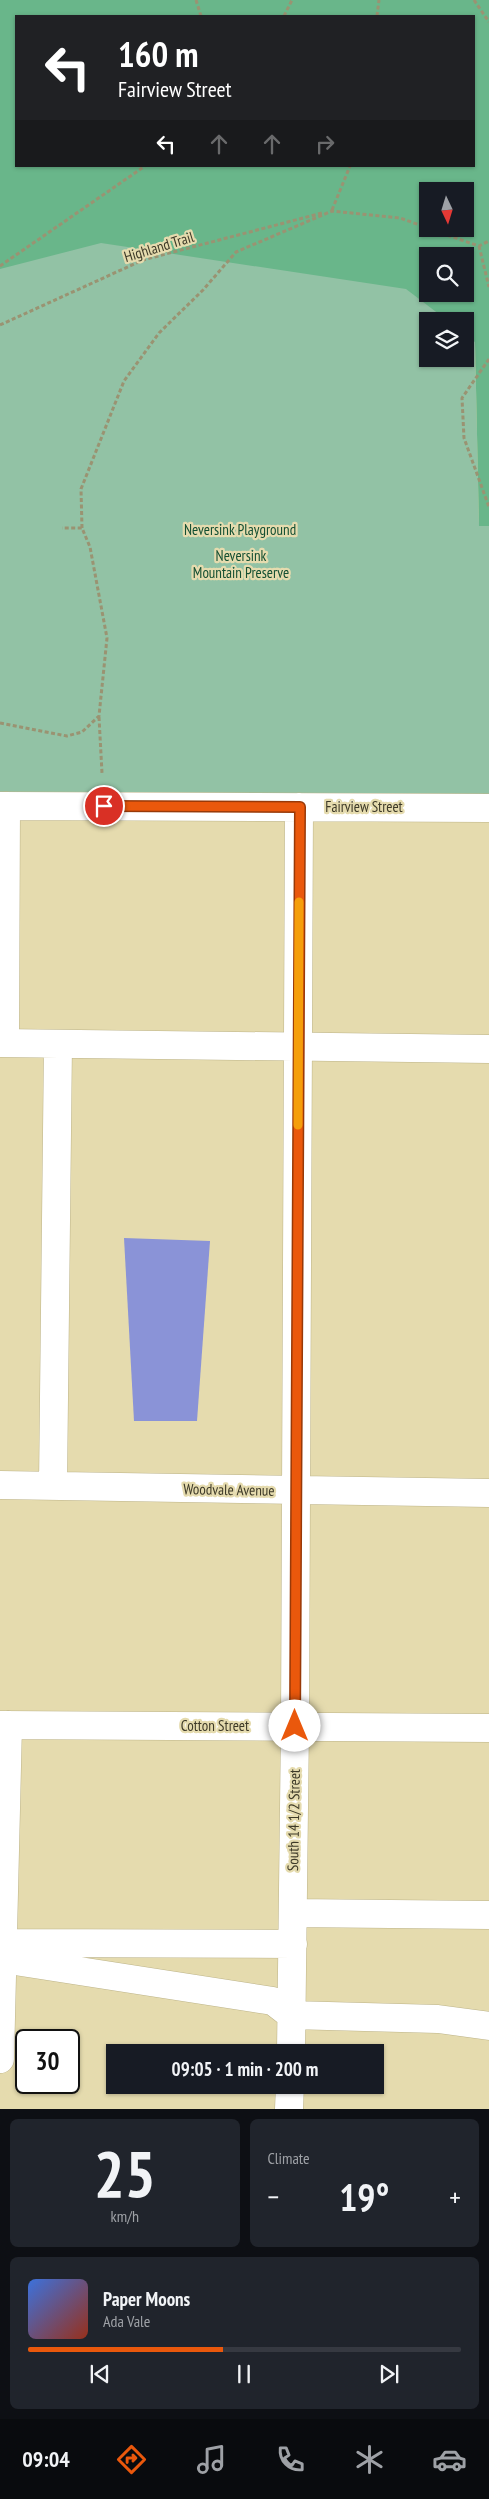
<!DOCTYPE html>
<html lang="en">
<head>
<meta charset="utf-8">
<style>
  body { margin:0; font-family:"PT Sans Narrow",sans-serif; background:#20242c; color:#f1f3f6; height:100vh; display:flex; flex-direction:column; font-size:19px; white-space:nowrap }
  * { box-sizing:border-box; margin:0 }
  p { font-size:16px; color:#9ea1a6 }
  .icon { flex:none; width:28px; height:28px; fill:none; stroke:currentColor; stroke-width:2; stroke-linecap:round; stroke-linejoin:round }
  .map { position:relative; height:2109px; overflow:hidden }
  .drawer { display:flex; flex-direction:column; gap:10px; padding:10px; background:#0d0f14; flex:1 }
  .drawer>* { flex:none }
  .top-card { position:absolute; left:15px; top:15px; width:460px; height:152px; border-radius:0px; box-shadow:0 1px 4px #0004; background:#202124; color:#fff; overflow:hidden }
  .needle { width:32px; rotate:176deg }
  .fabs { position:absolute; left:419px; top:182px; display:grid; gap:10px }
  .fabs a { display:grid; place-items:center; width:55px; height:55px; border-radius:0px; background:#171b24; box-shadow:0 1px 4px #0004; font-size:25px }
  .speed { position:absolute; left:15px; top:2029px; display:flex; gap:10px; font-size:25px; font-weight:700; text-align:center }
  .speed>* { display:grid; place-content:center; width:65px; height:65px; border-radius:50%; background:#171b24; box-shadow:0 1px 4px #0004; line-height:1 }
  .speed .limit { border:2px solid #111; border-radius:8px; background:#fff; color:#111 }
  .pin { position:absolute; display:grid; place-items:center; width:42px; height:42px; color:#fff; margin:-21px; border:2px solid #fff; border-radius:50%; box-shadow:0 1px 5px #0007 }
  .me { position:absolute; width:55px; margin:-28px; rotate:0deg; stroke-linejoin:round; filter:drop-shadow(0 0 4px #0008) }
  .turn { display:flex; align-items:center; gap:18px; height:105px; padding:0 20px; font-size:22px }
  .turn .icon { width:65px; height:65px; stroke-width:2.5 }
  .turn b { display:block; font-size:35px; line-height:42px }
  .lanes { display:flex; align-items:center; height:48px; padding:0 20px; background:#0003; justify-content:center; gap:25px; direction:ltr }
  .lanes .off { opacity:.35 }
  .big { font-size:38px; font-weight:600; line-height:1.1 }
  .drawer .tile { flex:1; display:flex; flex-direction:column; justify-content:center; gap:8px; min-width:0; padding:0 18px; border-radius:8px; background:#20242c }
  .drawer .dial { align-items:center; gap:0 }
  .dial b { font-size:65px; line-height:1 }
  .song { display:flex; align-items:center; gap:15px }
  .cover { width:60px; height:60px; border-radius:8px; background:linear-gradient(135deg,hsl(220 70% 55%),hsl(10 70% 35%)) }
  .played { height:5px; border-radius:2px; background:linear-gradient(90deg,#ea580c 45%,#363941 45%) }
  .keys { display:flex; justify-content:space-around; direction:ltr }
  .heat { display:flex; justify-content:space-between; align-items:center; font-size:28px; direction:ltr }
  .drawer .tiles { flex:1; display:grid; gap:10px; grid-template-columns:1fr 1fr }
  .tile:last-child { grid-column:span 2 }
  .trip { position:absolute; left:106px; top:2044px; width:278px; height:50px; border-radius:0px; background:#171b24; box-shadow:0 1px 4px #0004; font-weight:600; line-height:50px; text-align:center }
  .dock { display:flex; height:80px; justify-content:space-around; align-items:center; background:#090b0e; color:#9ea1a6 }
  .dock .icon { width:35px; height:35px }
  .dock .on { color:#ea580c }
  .dock b { font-size:22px; color:#f1f3f6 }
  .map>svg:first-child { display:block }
  .green { fill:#92c2a5; fill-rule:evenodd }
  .forest { fill:#69b68a; fill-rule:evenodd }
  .water { fill:#8a93d7 }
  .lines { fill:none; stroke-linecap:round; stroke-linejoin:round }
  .minor-casing { stroke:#bdb489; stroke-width:29 }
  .path { stroke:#9a9372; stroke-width:3; stroke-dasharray:4 2.5; stroke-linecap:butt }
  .minor { stroke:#fff; stroke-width:28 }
  .route-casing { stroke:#983908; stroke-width:12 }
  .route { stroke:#ea580c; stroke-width:9 }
  .slow { stroke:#f59e0b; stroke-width:9 }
  .labels { text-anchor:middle; stroke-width:4.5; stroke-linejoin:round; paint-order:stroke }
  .street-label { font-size:15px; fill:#3e3a28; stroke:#e5dbae }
  .park-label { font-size:15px; fill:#134f32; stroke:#e5dbae }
</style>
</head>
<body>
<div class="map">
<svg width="489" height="2109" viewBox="0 0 489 2109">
  <rect width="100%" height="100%" fill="#e5dbae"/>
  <!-- green -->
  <path class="green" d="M 0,0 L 489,0 L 475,342 L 479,525 L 489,526 L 489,808 L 0,806 ZM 16,16 L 474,16 L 474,166 L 16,166 ZM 428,191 L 465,191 L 465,229 L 428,229 ZM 428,256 L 465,256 L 465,294 L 428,294 ZM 428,321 L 465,321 L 465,359 L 428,359 Z"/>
  <!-- forest -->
  <path class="forest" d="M 0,0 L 489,0 L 489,526 L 479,526 L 475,342 L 465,335 L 465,321 L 448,321 L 406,289 L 101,243 L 0,269 ZM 16,16 L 474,16 L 474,166 L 16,166 ZM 428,191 L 465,191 L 465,229 L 428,229 ZM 428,256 L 465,256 L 465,294 L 428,294 Z"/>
  <!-- water -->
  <path class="water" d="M 124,1238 L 210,1241 L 197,1421 L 134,1421 Z"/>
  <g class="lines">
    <defs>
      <path id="minor" d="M 0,806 L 489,808
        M 0,1043 L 489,1049
        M 5,1043 L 6,806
        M 0,1485 L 489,1493
        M 53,1486 L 58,1044
        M 0,1725 L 489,1728
        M 293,1913 L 489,1915
        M 3,1943 L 293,1944
        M 2,1959 L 273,2001 L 291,2015 L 438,2019 L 489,2026
        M 291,2052 L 295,1726 L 299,807
        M 0,2059 L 8,1725
        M 289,2109 L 290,2085"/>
    </defs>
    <!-- minor casing -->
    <use href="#minor" class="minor-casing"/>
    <!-- path -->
    <path class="path" d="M 196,0 L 201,16
      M 474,0 L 489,22
      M 284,16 L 292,0
      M 377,16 L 379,0
      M 332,210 L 350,166
      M 429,229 L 479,246 L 489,241
      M 479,246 L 489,287
      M 0,266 L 145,166
      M 0,325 L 143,260 L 322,213
      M 489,359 L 462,398 L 464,438 L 489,507
      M 82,528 L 81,489 L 124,381 L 159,333 L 203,290 L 236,252 L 332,211 L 400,218 L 428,228
      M 99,717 L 102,773
      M 0,723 L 67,736 L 82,732 L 99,716 L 107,638 L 90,547 L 82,528 L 62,528"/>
    <!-- minor -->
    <use href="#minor" class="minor"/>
  </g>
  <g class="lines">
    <defs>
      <path id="route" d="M 104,806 L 300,807 L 295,1726"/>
    </defs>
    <!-- route casing -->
    <use href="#route" class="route-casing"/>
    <!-- route -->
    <use href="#route" class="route"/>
    <!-- slow -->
    <path class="slow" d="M 298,1125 L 299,902"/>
  </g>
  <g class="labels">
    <!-- street labels -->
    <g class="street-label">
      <text transform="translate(159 247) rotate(-17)" y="5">Highland Trail</text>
      <text x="364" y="812">Fairview Street</text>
      <text transform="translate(229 1490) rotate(1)" y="5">Woodvale Avenue</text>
      <text x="215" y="1731">Cotton Street</text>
      <text transform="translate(294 1820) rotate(-89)" y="5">South 14 1/2 Street</text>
    </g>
    <!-- park labels -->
    <g class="park-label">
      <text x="240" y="535">Neversink Playground</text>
      <text x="241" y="561">Neversink<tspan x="241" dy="17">Mountain Preserve</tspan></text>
    </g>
  </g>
</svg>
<div class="fabs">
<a><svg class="needle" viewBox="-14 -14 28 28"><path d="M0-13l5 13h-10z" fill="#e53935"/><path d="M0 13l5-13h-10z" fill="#9ea1a6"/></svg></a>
<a><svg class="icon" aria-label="search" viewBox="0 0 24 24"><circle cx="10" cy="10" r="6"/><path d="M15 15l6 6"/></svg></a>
<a><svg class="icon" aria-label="layers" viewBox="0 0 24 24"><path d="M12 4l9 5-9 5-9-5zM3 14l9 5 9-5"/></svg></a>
</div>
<div class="speed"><div class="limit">30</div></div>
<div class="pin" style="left:104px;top:806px;background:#d93025"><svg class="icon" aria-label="arrive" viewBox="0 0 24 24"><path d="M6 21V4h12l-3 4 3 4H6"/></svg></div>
<svg class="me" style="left:295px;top:1726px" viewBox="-20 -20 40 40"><circle r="19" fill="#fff"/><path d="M0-13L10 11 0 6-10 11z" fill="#ea580c"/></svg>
<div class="trip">09:05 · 1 min · 200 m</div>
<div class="top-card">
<div class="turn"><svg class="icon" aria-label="left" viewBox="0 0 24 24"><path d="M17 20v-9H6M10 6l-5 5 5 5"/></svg><div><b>160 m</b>Fairview Street</div></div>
<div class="lanes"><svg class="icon" aria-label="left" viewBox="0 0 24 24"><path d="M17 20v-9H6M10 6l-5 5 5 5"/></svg><svg class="icon off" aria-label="ahead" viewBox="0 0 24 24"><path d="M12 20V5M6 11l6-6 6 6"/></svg><svg class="icon off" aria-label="ahead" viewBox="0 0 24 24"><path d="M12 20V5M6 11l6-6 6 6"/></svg><svg class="icon off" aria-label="right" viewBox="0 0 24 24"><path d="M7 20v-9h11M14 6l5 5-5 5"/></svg></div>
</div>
</div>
<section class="drawer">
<div class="tiles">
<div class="tile dial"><b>25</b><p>km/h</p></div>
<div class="tile"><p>Climate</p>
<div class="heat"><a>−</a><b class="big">19°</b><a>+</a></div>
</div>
<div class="tile">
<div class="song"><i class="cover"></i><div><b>Paper Moons</b><p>Ada Vale</p></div></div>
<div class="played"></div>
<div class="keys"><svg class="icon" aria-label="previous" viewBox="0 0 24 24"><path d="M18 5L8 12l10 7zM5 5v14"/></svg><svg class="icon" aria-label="pause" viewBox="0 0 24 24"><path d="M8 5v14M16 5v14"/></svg><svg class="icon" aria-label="next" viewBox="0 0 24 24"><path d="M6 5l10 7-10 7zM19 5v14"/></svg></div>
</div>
</div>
</section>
<nav class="dock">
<b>09:04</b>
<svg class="icon on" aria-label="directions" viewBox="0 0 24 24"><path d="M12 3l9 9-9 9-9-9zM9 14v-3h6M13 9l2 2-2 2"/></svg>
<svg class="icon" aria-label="music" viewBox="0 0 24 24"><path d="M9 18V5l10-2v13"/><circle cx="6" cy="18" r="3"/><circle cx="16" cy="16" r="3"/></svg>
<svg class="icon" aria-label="phone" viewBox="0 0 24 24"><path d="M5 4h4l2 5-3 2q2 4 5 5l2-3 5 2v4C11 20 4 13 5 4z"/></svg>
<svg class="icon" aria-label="climate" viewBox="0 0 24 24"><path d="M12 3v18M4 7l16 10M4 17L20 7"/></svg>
<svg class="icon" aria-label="car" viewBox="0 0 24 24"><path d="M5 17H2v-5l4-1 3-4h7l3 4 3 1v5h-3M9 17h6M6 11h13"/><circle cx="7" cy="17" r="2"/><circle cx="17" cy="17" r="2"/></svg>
</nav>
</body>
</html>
